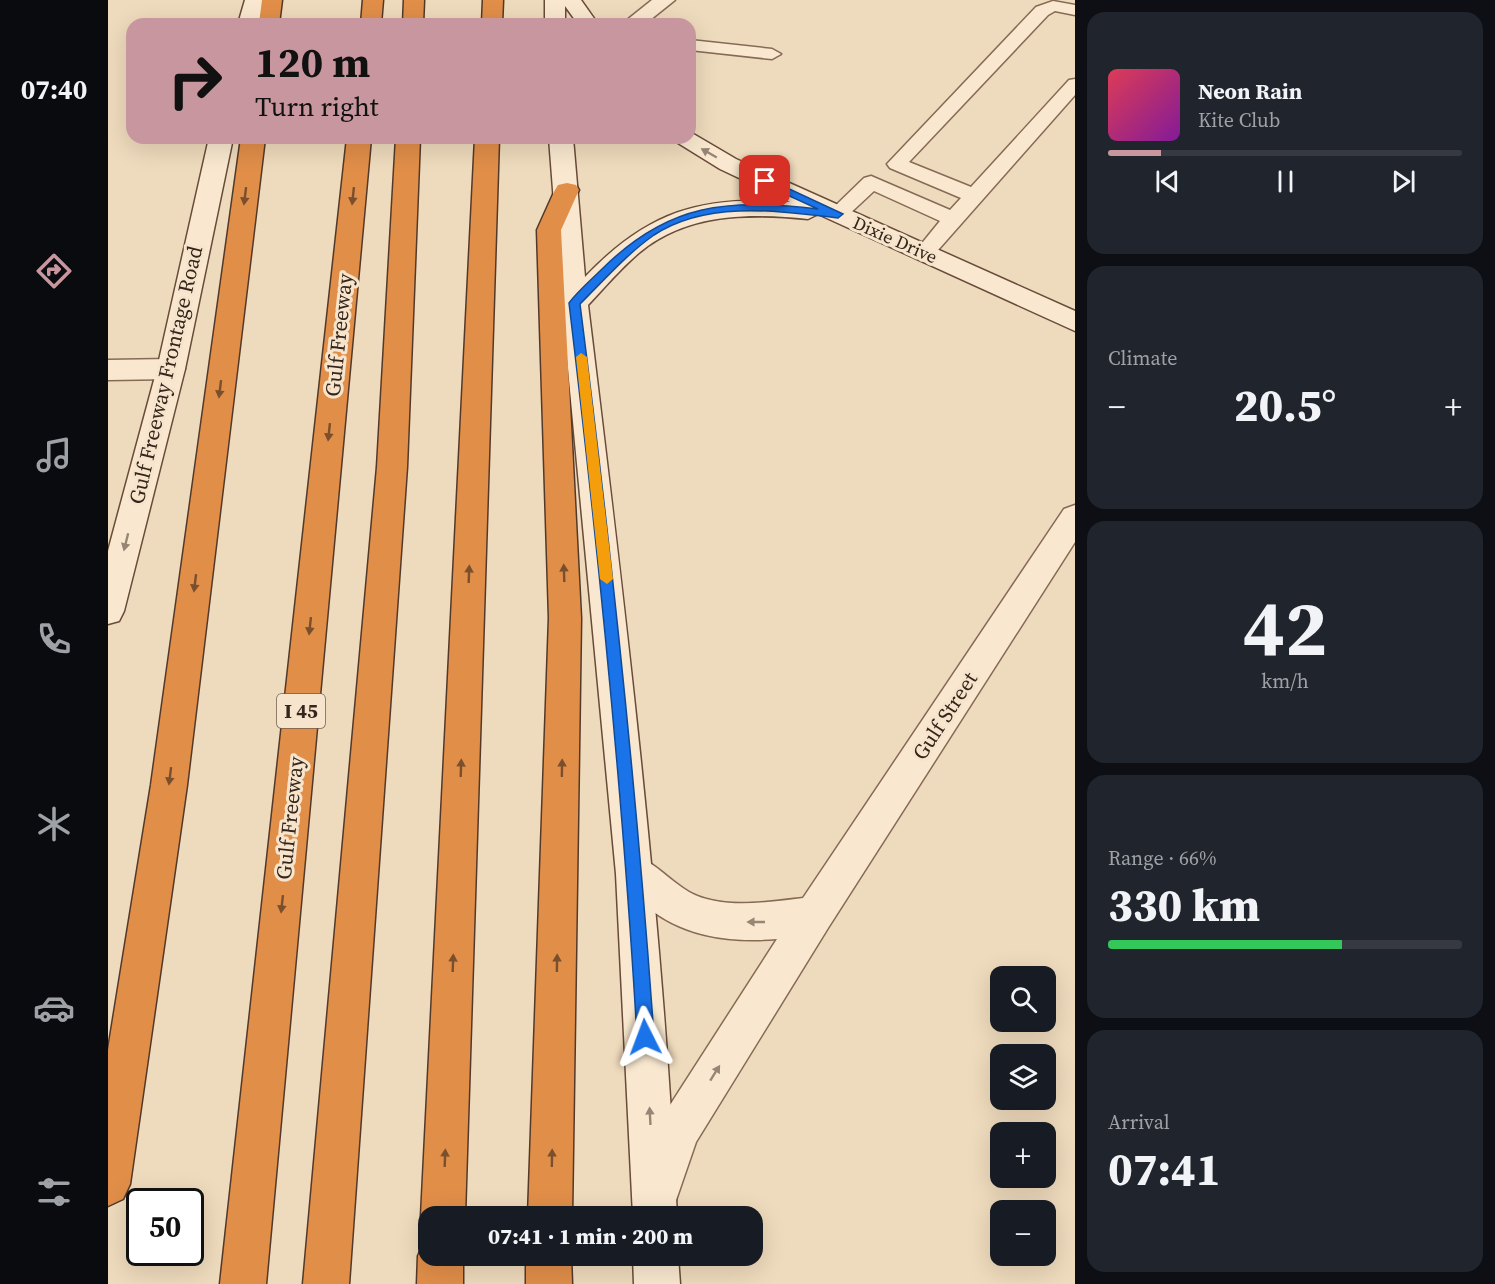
<!DOCTYPE html>
<html lang="en">
<head>
<meta charset="utf-8">
<style>
  body { margin:0; font-family:"Source Serif 4",serif; background:#20242c; color:#f1f3f6; height:100vh; display:flex; flex-direction:column; font-size:22px; white-space:nowrap }
  * { box-sizing:border-box; margin:0 }
  p { font-size:20px; color:#9ea1a6 }
  .icon { flex:none; width:33px; height:33px; fill:none; stroke:currentColor; stroke-width:2; stroke-linecap:round; stroke-linejoin:round }
  .map { position:relative; flex:1; overflow:hidden }
  .panel { display:flex; flex-direction:column; gap:12px; padding:12px; background:#0d0f14; width:420px }
  .panel>* { flex:none }
  .hud { position:absolute; left:18px; top:18px; width:570px; height:126px; border-radius:18px; box-shadow:0 6px 24px #0002; background:#c8969e; color:#111; overflow:hidden }
  .buttons { position:absolute; left:882px; top:966px; display:grid; gap:12px }
  .buttons a { display:grid; place-items:center; width:66px; height:66px; border-radius:12px; background:#171b24; box-shadow:0 6px 24px #0002; font-size:30px }
  .speed { position:absolute; left:18px; top:1188px; display:flex; gap:12px; font-size:30px; font-weight:700; text-align:center }
  .speed>* { display:grid; place-content:center; width:78px; height:78px; border-radius:50%; background:#171b24; box-shadow:0 6px 24px #0002; line-height:1 }
  .speed .limit { border:3px solid #111; border-radius:9px; background:#fff; color:#111 }
  .pin { position:absolute; display:grid; place-items:center; width:51px; height:51px; color:#fff; margin:-26px; border-radius:12px; box-shadow:0 3px 9px #0006 }
  .me { position:absolute; width:66px; margin:-33px; rotate:357deg; stroke-linejoin:round; filter:drop-shadow(0 0 4px #0008) }
  .turn { display:flex; align-items:center; gap:21px; height:126px; padding:0 30px; font-size:27px }
  .turn .icon { width:78px; height:78px; stroke-width:2.5 }
  .turn b { display:block; font-size:42px; line-height:51px }
  .big { font-size:45px; font-weight:800; line-height:1.1 }
  .panel .widget { flex:1; display:flex; flex-direction:column; justify-content:center; gap:9px; min-width:0; padding:0 21px; border-radius:18px; background:#20242c }
  .panel .dial { align-items:center; gap:0 }
  .dial b { font-size:78px; line-height:1 }
  .song { display:flex; align-items:center; gap:18px }
  .cover { width:72px; height:72px; border-radius:9px; background:linear-gradient(135deg,hsl(350 70% 55%),hsl(290 70% 35%)) }
  .played { height:6px; border-radius:3px; background:linear-gradient(90deg,#c8969e 15%,#363941 15%) }
  .keys { display:flex; justify-content:space-around; direction:ltr }
  .heat { display:flex; justify-content:space-between; align-items:center; font-size:33px; direction:ltr }
  .charge { height:9px; border-radius:4px; background:linear-gradient(90deg,#34c759 66%,#363941 0) }
  .trip { position:absolute; left:310px; top:1206px; width:345px; height:60px; border-radius:18px; background:#171b24; box-shadow:0 6px 24px #0002; font-weight:800; line-height:60px; text-align:center }
  main { display:flex; flex:1; min-height:0 }
  .tab-bar { display:flex; flex-direction:column; width:108px; justify-content:space-around; align-items:center; background:#090b0e; color:#9ea1a6 }
  .tab-bar .icon { width:42px; height:42px }
  .tab-bar .selected { color:#c8969e }
  .tab-bar b { font-size:27px; color:#f1f3f6 }
  .map>svg:first-child { display:block }
  .lines { fill:none; stroke-linecap:round; stroke-linejoin:round }
  .lane-casing { stroke:#866a56; stroke-width:3 }
  .street-casing { stroke:#866a56; stroke-width:3 }
  .secondary-casing { stroke:#684b39; stroke-width:3 }
  .highway-casing { stroke:#53392a; stroke-width:3 }
  .lane { fill:#f9e8cf; fill-rule:evenodd }
  .street { fill:#f9e8cf; fill-rule:evenodd }
  .secondary { fill:#f9e8cf; fill-rule:evenodd }
  .highway { fill:#e18e49; fill-rule:evenodd }
  .oneway { fill:#978675 }
  .oneway2 { fill:#7a4f2d }
  .route { fill:#1a73e8; stroke:#114b97; stroke-width:1.5 }
  .slow { fill:#f59e0b }
  .labels { text-anchor:middle; stroke-width:6; stroke-linejoin:round; paint-order:stroke }
  .far-street-label { font-size:18px; fill:#35251b; stroke:#f6e5cc }
  .shield { fill:#f6e5cc; stroke:#6f5f50; stroke-width:1.5 }
  .shield-label { font-size:20px; font-weight:bold; fill:#35251b }
  .street-label { font-size:21px; fill:#35251b; stroke:#f6e5cc }
</style>
</head>
<body>
<main>
<nav class="tab-bar">
<b>07:40</b>
<svg class="icon selected" aria-label="directions" viewBox="0 0 24 24"><path d="M12 3l9 9-9 9-9-9zM9 14v-3h6M13 9l2 2-2 2"/></svg>
<svg class="icon" aria-label="music" viewBox="0 0 24 24"><path d="M9 18V5l10-2v13"/><circle cx="6" cy="18" r="3"/><circle cx="16" cy="16" r="3"/></svg>
<svg class="icon" aria-label="phone" viewBox="0 0 24 24"><path d="M5 4h4l2 5-3 2q2 4 5 5l2-3 5 2v4C11 20 4 13 5 4z"/></svg>
<svg class="icon" aria-label="climate" viewBox="0 0 24 24"><path d="M12 3v18M4 7l16 10M4 17L20 7"/></svg>
<svg class="icon" aria-label="car" viewBox="0 0 24 24"><path d="M5 17H2v-5l4-1 3-4h7l3 4 3 1v5h-3M9 17h6M6 11h13"/><circle cx="7" cy="17" r="2"/><circle cx="17" cy="17" r="2"/></svg>
<svg class="icon" aria-label="filters" viewBox="0 0 24 24"><path d="M4 7h16M4 17h16"/><circle cx="9" cy="7" r="2"/><circle cx="15" cy="17" r="2"/></svg>
</nav>
<div class="map">
<svg width="967" height="1284" viewBox="0 0 967 1284">
  <rect width="100%" height="100%" fill="#eedabc"/>
  <g class="lines">
    <defs>
      <path id="lane" d="M 945,1 L 967,5 L 967,15 L 947,11 L 940,15 L 801,162 L 863,187 L 961,80 L 967,79 L 967,95 L 823,258 L 809,258 L 806,253 L 832,221 L 766,191 L 737,218 L 723,218 L 720,214 L 723,210 L 756,178 L 763,176 L 842,210 L 853,198 L 782,168 L 779,164 L 928,7 Z
        M 582,40 L 664,49 L 673,54 L 664,59 L 582,50 Z"/>
      <path id="street" d="M 544,0 L 567,0 L 537,24 L 514,24 Z
        M 63,359 L 73,362 L 77,369 L 73,376 L 63,379 L 0,380 L 0,360 Z
        M 967,505 L 967,542 L 720,928 L 588,1142 L 566,1206 L 550,1212 L 534,1206 L 528,1190 L 555,1116 L 669,939 C 618,943 572,936 533,902 C 522,893 515,887 509,874 L 515,861 L 528,856 C 549,864 562,881 581,892 C 613,910 661,902 695,898 L 956,509 Z"/>
      <path id="secondary" d="M 137,0 L 157,0 L 150,24 L 130,24 Z
        M 437,0 L 473,0 L 490,24 L 470,24 L 457,6 L 457,24 L 437,24 Z
        M 582,132 L 628,159 L 967,311 L 967,331 L 710,214 L 700,219 C 641,213 580,213 532,252 C 513,268 497,287 480,305 C 517,608 554,911 569,1216 L 525,1216 L 508,874 L 454,306 L 441,138 L 465,138 L 477,277 C 539,212 593,195 682,202 L 612,169 L 570,143 L 566,138 L 582,138 Z
        M 101,138 L 125,138 L 77,369 L 16,611 L 11,621 L 0,624 L 0,551 L 49,369 Z
        M 525,1256 L 570,1256 L 572,1284 L 526,1284 Z"/>
      <path id="highway" d="M 154,0 L 174,0 L 171,24 L 151,24 Z
        M 255,0 L 275,0 L 273,24 L 253,24 Z
        M 296,0 L 316,0 L 315,24 L 295,24 Z
        M 375,0 L 395,0 L 394,24 L 374,24 Z
        M 133,138 L 157,138 L 79,785 L 22,1184 L 15,1199 L 0,1206 L 0,1050 L 43,785 Z
        M 239,138 L 263,138 L 158,1284 L 112,1284 Z
        M 288,138 L 312,138 L 299,467 L 241,1284 L 195,1284 L 269,467 Z
        M 367,138 L 391,138 L 357,1216 L 321,1216 L 321,1232 L 313,1216 Z
        M 459,183 L 468,185 L 471,190 L 453,230 L 473,618 L 464,1216 L 420,1216 L 441,618 L 429,230 L 447,190 L 450,185 Z
        M 321,1238 L 321,1256 L 355,1256 L 355,1284 L 309,1284 L 310,1256 L 317,1240 Z
        M 418,1256 L 463,1256 L 464,1284 L 418,1284 Z"/>
    </defs>
    <!-- lane casing -->
    <use href="#lane" class="lane-casing"/>
    <!-- street casing -->
    <use href="#street" class="street-casing"/>
    <!-- secondary casing -->
    <use href="#secondary" class="secondary-casing"/>
    <!-- highway casing -->
    <use href="#highway" class="highway-casing"/>
    <!-- lane -->
    <use href="#lane" class="lane"/>
    <!-- street -->
    <use href="#street" class="street"/>
    <!-- secondary -->
    <use href="#secondary" class="secondary"/>
    <!-- highway -->
    <use href="#highway" class="highway"/>
  </g>
  <!-- one-way arrows -->
  <defs><path id="oneway-solid" d="M-6-.8H1V-3.2L6.5 0L1 3.2V.8H-6Z" transform="scale(1.5)"/></defs>
  <g class="oneway">
    <use href="#oneway-solid" transform="translate(601 153) rotate(-150)"/>
    <use href="#oneway-solid" transform="translate(18 542) rotate(104)"/>
    <use href="#oneway-solid" transform="translate(648 922) rotate(180)"/>
    <use href="#oneway-solid" transform="translate(607 1073) rotate(-58)"/>
    <use href="#oneway-solid" transform="translate(542 1116) rotate(-93)"/>
  </g>
  <g class="oneway2">
    <use href="#oneway-solid" transform="translate(137 196) rotate(97)"/>
    <use href="#oneway-solid" transform="translate(245 196) rotate(96)"/>
    <use href="#oneway-solid" transform="translate(112 389) rotate(97)"/>
    <use href="#oneway-solid" transform="translate(221 432) rotate(96)"/>
    <use href="#oneway-solid" transform="translate(456 573) rotate(-92)"/>
    <use href="#oneway-solid" transform="translate(361 574) rotate(-88)"/>
    <use href="#oneway-solid" transform="translate(87 583) rotate(97)"/>
    <use href="#oneway-solid" transform="translate(202 626) rotate(96)"/>
    <use href="#oneway-solid" transform="translate(353 768) rotate(-88)"/>
    <use href="#oneway-solid" transform="translate(454 768) rotate(-89)"/>
    <use href="#oneway-solid" transform="translate(62 776) rotate(97)"/>
    <use href="#oneway-solid" transform="translate(174 904) rotate(96)"/>
    <use href="#oneway-solid" transform="translate(345 963) rotate(-88)"/>
    <use href="#oneway-solid" transform="translate(449 963) rotate(-89)"/>
    <use href="#oneway-solid" transform="translate(337 1158) rotate(-88)"/>
    <use href="#oneway-solid" transform="translate(444 1158) rotate(-89)"/>
  </g>
  <!-- route -->
  <path class="route" d="M 653,179 L 660,179 L 735,214 L 730,218 C 671,211 599,200 546,235 C 519,254 496,280 472,304 C 503,548 529,792 546,1037 L 543,1043 L 537,1046 L 531,1043 L 529,1037 C 515,792 490,547 461,303 C 470,291 483,280 493,270 C 561,202 619,199 710,209 L 653,183 Z"/>
  <!-- slow -->
  <path class="slow" d="M 473,353 L 479,357 L 505,579 L 499,584 L 492,579 L 468,357 Z"/>
  <g class="labels">
    <!-- far-street labels -->
    <g class="far-street-label">
      <text transform="translate(787 240) rotate(24)" y="6">Dixie Drive</text>
    </g>
    <!-- shield labels -->
    <rect class="shield" x="169" y="694" width="48" height="34" rx="4.5"/>
    <g class="shield-label">
      <text x="193" y="718">I 45</text>
    </g>
    <!-- street labels -->
    <g class="street-label">
      <text transform="translate(231 335) rotate(-84)" y="7">Gulf Freeway</text>
      <text transform="translate(58 375) rotate(-77)" y="7">Gulf Freeway Frontage Road</text>
      <text transform="translate(837 716) rotate(-57)" y="7">Gulf Street</text>
      <text transform="translate(182 818) rotate(-84)" y="7">Gulf Freeway</text>
    </g>
  </g>
</svg>
<div class="buttons">
<a><svg class="icon" aria-label="search" viewBox="0 0 24 24"><circle cx="10" cy="10" r="6"/><path d="M15 15l6 6"/></svg></a>
<a><svg class="icon" aria-label="layers" viewBox="0 0 24 24"><path d="M12 4l9 5-9 5-9-5zM3 14l9 5 9-5"/></svg></a>
<a>+</a>
<a>−</a>
</div>
<div class="speed"><div class="limit">50</div></div>
<div class="pin" style="left:657px;top:181px;background:#d93025"><svg class="icon" aria-label="arrive" viewBox="0 0 24 24"><path d="M6 21V4h12l-3 4 3 4H6"/></svg></div>
<svg class="me" style="left:537px;top:1037px" viewBox="-20 -20 40 40"><path d="M0-17L14 15 0 8-14 15z" fill="#1a73e8" stroke="#fff" stroke-width="4"/></svg>
<div class="trip">07:41 · 1 min · 200 m</div>
<div class="hud">
<div class="turn"><svg class="icon" aria-label="right" viewBox="0 0 24 24"><path d="M7 20v-9h11M14 6l5 5-5 5"/></svg><div><b>120 m</b>Turn right</div></div>
</div>
</div>
<section class="panel">
<div class="widget">
<div class="song"><i class="cover"></i><div><b>Neon Rain</b><p>Kite Club</p></div></div>
<div class="played"></div>
<div class="keys"><svg class="icon" aria-label="previous" viewBox="0 0 24 24"><path d="M18 5L8 12l10 7zM5 5v14"/></svg><svg class="icon" aria-label="pause" viewBox="0 0 24 24"><path d="M8 5v14M16 5v14"/></svg><svg class="icon" aria-label="next" viewBox="0 0 24 24"><path d="M6 5l10 7-10 7zM19 5v14"/></svg></div>
</div>
<div class="widget"><p>Climate</p>
<div class="heat"><a>−</a><b class="big">20.5°</b><a>+</a></div>
</div>
<div class="widget dial"><b>42</b><p>km/h</p></div>
<div class="widget"><p>Range · 66%</p><b class="big">330 km</b><div class="charge"></div></div>
<div class="widget"><p>Arrival</p><b class="big">07:41</b></div>
</section>
</main>
</body>
</html>
